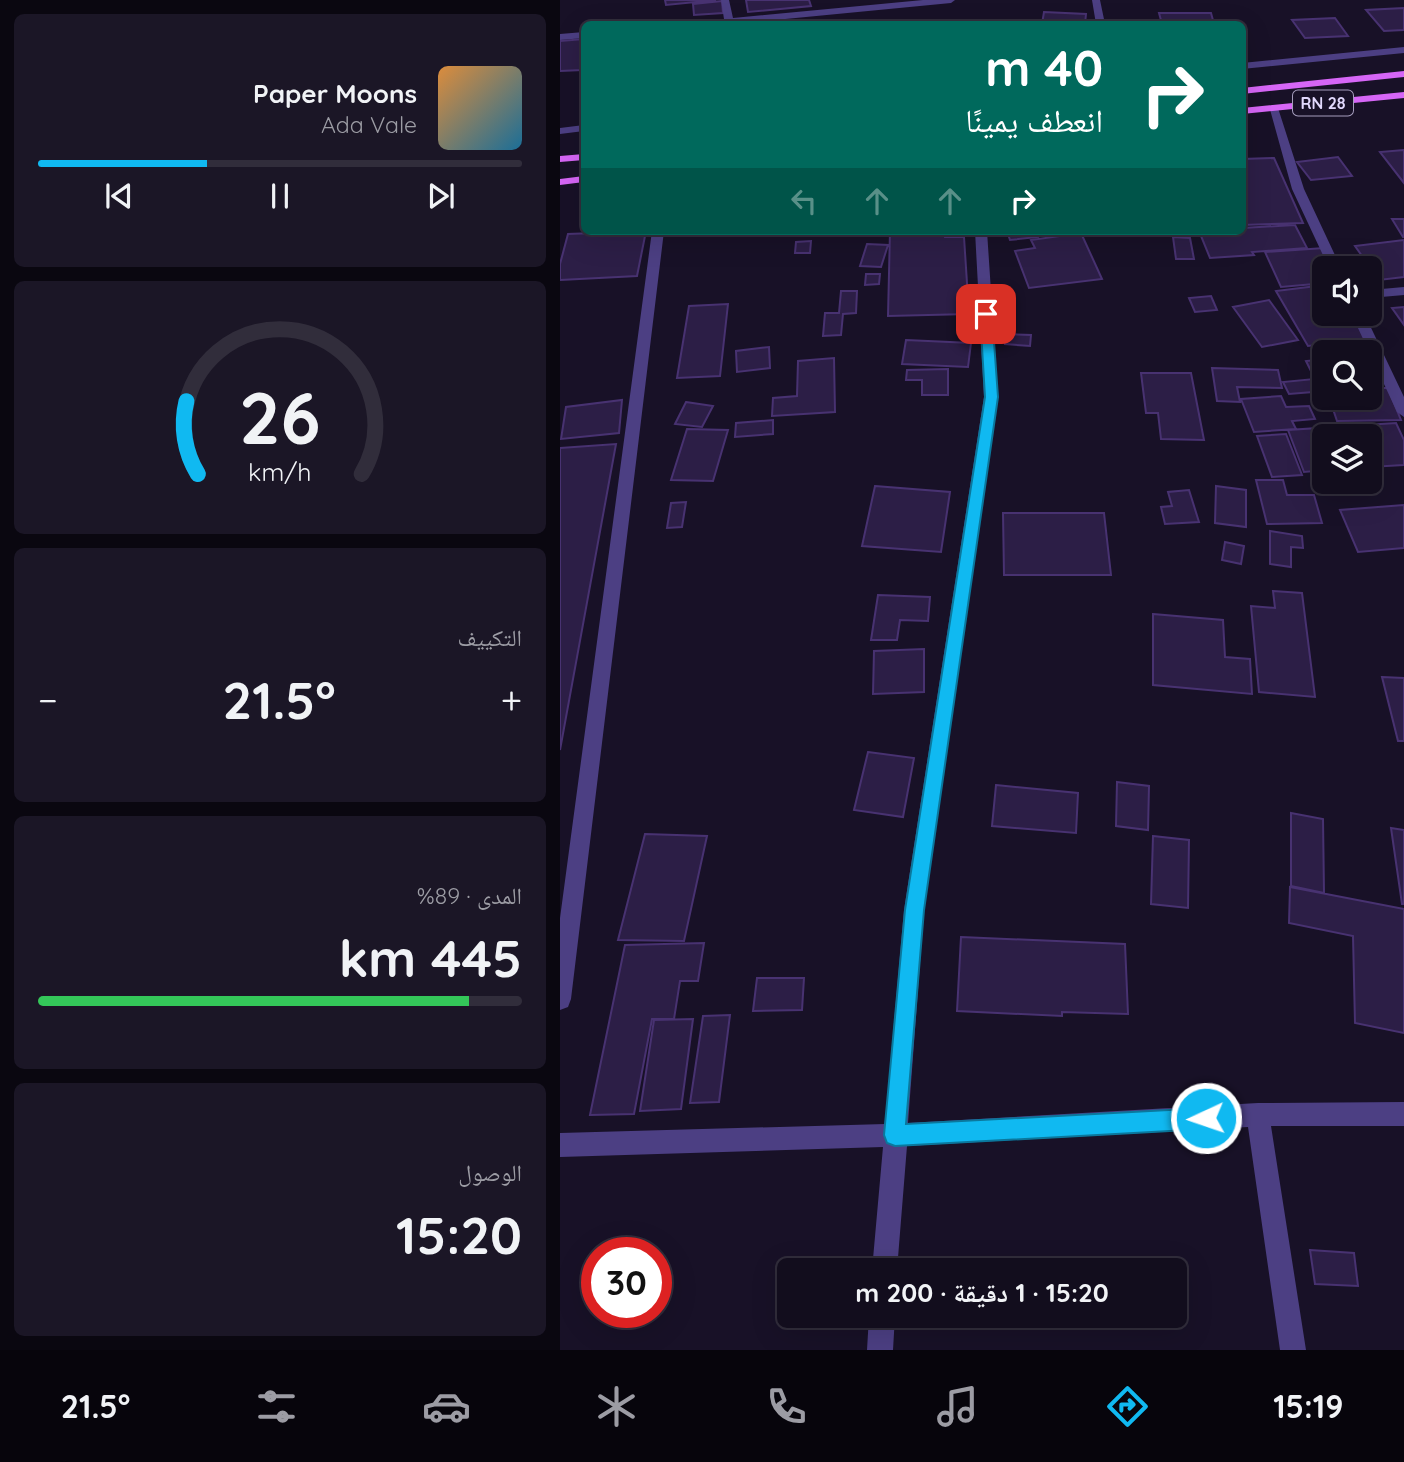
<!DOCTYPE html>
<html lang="ar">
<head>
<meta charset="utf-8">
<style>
  body { margin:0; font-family:Quicksand,"Noto Naskh Arabic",sans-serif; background:#1b1626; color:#f1f3f6; direction:rtl; height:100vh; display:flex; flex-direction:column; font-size:26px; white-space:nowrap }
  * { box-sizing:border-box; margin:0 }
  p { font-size:23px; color:#9c9ca4 }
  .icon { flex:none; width:38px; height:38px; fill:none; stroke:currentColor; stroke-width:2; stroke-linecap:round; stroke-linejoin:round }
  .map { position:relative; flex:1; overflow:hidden; direction:ltr }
  .details { display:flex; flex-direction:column; gap:14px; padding:14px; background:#0a0710; width:560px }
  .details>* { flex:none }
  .guide { position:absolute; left:21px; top:21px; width:665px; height:214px; border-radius:10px; box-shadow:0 7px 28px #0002,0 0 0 2px #312d3b; direction:rtl; background:#00695c; color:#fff; overflow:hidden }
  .controls { position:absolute; left:752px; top:256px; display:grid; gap:14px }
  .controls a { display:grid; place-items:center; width:70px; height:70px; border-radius:10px; background:#120d1d; box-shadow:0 7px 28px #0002,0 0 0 2px #312d3b; font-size:35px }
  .speed { position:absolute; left:21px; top:1237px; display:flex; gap:14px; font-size:35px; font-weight:700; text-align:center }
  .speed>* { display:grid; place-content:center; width:91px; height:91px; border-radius:50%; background:#120d1d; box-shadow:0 7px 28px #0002,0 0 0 2px #312d3b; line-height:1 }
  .speed .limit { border:10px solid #d22; background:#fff; color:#111 }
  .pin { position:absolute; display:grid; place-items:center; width:60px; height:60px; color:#fff; margin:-30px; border-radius:14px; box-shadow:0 4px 10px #0006 }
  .me { position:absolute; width:77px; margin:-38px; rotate:267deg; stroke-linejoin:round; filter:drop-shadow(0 0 5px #0008) }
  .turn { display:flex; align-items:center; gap:24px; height:147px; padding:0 28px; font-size:32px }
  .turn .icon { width:91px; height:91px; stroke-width:2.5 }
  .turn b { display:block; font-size:49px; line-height:60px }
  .lanes { display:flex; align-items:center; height:66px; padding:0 28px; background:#0003; justify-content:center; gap:35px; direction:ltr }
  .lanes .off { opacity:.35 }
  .big { font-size:52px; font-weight:700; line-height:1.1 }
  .details .card { flex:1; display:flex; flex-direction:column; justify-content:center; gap:10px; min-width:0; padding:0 24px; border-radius:10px; background:#1b1626 }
  .details .dial { align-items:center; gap:0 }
  .dial svg { height:182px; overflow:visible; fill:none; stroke:#312d3b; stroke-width:7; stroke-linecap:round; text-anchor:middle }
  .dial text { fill:#f1f3f6; stroke:none }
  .song { display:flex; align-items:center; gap:21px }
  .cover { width:84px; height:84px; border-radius:10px; background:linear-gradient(135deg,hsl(30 70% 55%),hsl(200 70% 35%)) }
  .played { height:7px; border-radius:4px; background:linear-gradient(90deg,#10b9f1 35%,#312d3b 35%) }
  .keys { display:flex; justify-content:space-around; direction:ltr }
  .heat { display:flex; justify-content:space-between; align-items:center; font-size:38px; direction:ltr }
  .charge { height:10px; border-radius:5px; background:linear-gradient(90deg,#34c759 89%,#312d3b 0) }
  .trip { position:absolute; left:217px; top:1258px; width:410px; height:70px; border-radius:10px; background:#120d1d; box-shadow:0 7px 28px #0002,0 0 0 2px #312d3b; font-weight:700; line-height:70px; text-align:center; direction:rtl }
  .dock { display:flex; height:112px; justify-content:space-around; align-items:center; background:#07050c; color:#9c9ca4 }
  .dock .icon { width:49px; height:49px }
  .dock .current { color:#10b9f1 }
  .dock b { font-size:32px; color:#f1f3f6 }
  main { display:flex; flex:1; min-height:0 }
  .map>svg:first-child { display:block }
  .building { fill:#2c1e46; stroke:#483271; stroke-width:2 }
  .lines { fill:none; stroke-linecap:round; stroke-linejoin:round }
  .minor { fill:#4c3f83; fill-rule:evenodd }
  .primary { fill:#d666f6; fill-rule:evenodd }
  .route { fill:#10b9f1; stroke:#0a789d; stroke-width:2 }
  .labels { text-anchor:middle; stroke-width:7; stroke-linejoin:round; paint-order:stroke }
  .shield { fill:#181127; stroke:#a59dbd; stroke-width:2 }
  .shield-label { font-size:16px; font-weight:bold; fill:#e2d9fd }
</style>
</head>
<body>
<main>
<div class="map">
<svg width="844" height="1350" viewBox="0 0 844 1350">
  <rect width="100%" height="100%" fill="#181127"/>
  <!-- building -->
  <path class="building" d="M 105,0 L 156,0 L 106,5 Z
    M 186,0 L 249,0 L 251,6 L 188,12 Z
    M 162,1 L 163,13 L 134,15 L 133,4 Z
    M 844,8 L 844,30 L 824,31 L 806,10 Z
    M 484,12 L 526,14 L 525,24 L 482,24 Z
    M 599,13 L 651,13 L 654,24 L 602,24 Z
    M 775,18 L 788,36 L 745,38 L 732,20 Z
    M 24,39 L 22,70 L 0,71 L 0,41 Z
    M 844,150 L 844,183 L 820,152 Z
    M 778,157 L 792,176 L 751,180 L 737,162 Z
    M 714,158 L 743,223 L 682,225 L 682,159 Z
    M 832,219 L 844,219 L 844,237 L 843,237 Z
    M 735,225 L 747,248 L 692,252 L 694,255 L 650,258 L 639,231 L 682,231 L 682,228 Z
    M 86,231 L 77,276 L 0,280 L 0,264 L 8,234 Z
    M 330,231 L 384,231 L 385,237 L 404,237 L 409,314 L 328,316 Z
    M 447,231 L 476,231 L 478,237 L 450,240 Z
    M 521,233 L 542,279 L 469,288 L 455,251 L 475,248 L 471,240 Z
    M 613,237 L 630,238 L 634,259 L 616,259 Z
    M 844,240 L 844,277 L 819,280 L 795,246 Z
    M 251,241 L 250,253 L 235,253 L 236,242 Z
    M 307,244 L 328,245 L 321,267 L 300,266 Z
    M 764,248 L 775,268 L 765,268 L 765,283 L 721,287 L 705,252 Z
    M 306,274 L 320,274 L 319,284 L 305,285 Z
    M 765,285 L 765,313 L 795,313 L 812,339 L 748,346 L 716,291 Z
    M 281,291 L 297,291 L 296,313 L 283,314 L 281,335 L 263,336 L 265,313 L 279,313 Z
    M 651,296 L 657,310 L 635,312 L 629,298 Z
    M 709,300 L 738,340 L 702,347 L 673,307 Z
    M 168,304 L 160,376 L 117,378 L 129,306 Z
    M 844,307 L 844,325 L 832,308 Z
    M 446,334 L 471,335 L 470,346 L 445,344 Z
    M 346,340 L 411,343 L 408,367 L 342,364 Z
    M 209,347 L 210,368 L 177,372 L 176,351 Z
    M 274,358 L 275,412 L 212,416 L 213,398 L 237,396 L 238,361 Z
    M 765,359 L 765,391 L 729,394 L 723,382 L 755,379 L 746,361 Z
    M 652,368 L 718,370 L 722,388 L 677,387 L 680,402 L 657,401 Z
    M 388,369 L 388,395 L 362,395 L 362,380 L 346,380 L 347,370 Z
    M 581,373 L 631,373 L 644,440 L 601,439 L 598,413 L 586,413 Z
    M 810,388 L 828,388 L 841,420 L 777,421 L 769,397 L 810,397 Z
    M 721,396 L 726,407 L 749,406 L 755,419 L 732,421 L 736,429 L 694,432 L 681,399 Z
    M 62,400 L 59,433 L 1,439 L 6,407 Z
    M 126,402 L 153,406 L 142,427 L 115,424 Z
    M 213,420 L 213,434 L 175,437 L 176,423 Z
    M 836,423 L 844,440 L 844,465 L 810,467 L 810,436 L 765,436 L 765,470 L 744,472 L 728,430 Z
    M 127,429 L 168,430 L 153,481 L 111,480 Z
    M 726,434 L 742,475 L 712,477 L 697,436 Z
    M 56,444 L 0,750 L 0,448 Z
    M 696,480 L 723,480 L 727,495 L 754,495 L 762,523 L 707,524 Z
    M 315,486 L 390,492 L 381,552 L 302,546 Z
    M 656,486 L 686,490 L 686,527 L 655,523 Z
    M 629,490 L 639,522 L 605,524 L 601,507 L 612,506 L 608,492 Z
    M 126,502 L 122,527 L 107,528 L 111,503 Z
    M 844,505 L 844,548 L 798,552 L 780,510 Z
    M 443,513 L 544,513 L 551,575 L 444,575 Z
    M 710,531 L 742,536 L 743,548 L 731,547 L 731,567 L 710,564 Z
    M 665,542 L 684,546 L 681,564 L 662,560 Z
    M 713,591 L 742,593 L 755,697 L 699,692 L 691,606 L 715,608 Z
    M 318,595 L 370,597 L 368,621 L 340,620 L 337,640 L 311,640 Z
    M 593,614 L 663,620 L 665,657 L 690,659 L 692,694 L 593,685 Z
    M 364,649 L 364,692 L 313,694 L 314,651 Z
    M 822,677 L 844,678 L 844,741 L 838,741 Z
    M 308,752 L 354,758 L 343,817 L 294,810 Z
    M 557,782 L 589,786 L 588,830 L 556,826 Z
    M 436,785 L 518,793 L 516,833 L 432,826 Z
    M 731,813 L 763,819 L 764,893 L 731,886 Z
    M 831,828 L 844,830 L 844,904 L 842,904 Z
    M 85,834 L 147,836 L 124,941 L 58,940 Z
    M 593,836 L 629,840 L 628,908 L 591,904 Z
    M 730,887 L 844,909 L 844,1033 L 795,1023 L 793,936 L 729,923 Z
    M 401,937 L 565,944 L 568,1014 L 502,1012 L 502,1016 L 397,1011 Z
    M 144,943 L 138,981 L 120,981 L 114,1019 L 92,1019 L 74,1114 L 30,1115 L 65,945 Z
    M 197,978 L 244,978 L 242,1010 L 193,1011 Z
    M 170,1015 L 159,1102 L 130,1103 L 143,1016 Z
    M 133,1019 L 121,1109 L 80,1111 L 94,1020 Z
    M 750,1250 L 794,1253 L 798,1286 L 755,1284 Z"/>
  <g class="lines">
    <!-- minor -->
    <path class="minor" d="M 161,0 L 169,0 L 173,18 L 363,0 L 395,0 L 391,3 L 173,24 L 136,24 L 140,21 L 164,19 Z
      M 532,0 L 540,0 L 545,24 L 536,24 Z
      M 24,32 L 24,38 L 0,40 L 0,34 Z
      M 844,47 L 844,53 L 682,69 L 682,63 Z
      M 709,106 L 718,108 L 744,189 L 781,268 L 769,268 L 732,189 Z
      M 24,125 L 24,131 L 0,134 L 0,128 Z
      M 92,231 L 104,231 L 11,999 L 8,1007 L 0,1010 L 0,918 Z
      M 415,231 L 427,231 L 438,397 L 364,910 L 348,1123 L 698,1103 L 844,1102 L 844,1126 L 711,1126 L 746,1350 L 720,1350 L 688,1127 L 347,1146 L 337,1270 L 312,1270 L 323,1147 L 0,1157 L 0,1133 L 325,1124 L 344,910 L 424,397 Z
      M 844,287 L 844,295 L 810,298 L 810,290 Z
      M 791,313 L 804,313 L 844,397 L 844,417 L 837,412 Z
      M 309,1316 L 335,1316 L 333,1350 L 307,1350 Z"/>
    <!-- primary -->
    <path class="primary" d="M 844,71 L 844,77 L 682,94 L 682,88 Z
      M 844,92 L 844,98 L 682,114 L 682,108 Z
      M 24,154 L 24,160 L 0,162 L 0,156 Z
      M 24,176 L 24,182 L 0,185 L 0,179 Z"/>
  </g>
  <!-- route -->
  <path class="route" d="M 426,310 L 432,314 L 438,397 L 364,910 L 346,1124 L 646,1108 L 654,1111 L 657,1118 L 654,1126 L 646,1129 L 335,1146 L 327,1143 L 324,1135 L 345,910 L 425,397 L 420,314 Z"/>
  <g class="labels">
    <!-- shield labels -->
    <rect class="shield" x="733" y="90.5" width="60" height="25" rx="5"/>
    <g class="shield-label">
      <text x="763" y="109">RN 28</text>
    </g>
  </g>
</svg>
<div class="controls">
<a><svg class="icon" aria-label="sound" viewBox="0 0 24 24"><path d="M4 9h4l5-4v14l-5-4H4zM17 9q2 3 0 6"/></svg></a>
<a><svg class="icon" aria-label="search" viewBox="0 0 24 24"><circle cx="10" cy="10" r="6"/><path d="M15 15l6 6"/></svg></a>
<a><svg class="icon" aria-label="layers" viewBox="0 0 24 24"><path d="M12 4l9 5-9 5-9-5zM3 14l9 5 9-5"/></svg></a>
</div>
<div class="speed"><div class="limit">30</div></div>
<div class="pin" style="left:426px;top:314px;background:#d93025"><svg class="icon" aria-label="arrive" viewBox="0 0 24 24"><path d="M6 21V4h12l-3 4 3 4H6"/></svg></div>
<svg class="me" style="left:646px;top:1118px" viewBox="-20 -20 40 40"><circle r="17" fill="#10b9f1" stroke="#fff" stroke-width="3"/><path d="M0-11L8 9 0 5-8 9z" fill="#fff"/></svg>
<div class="trip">15:20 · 1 دقيقة · 200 m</div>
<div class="guide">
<div class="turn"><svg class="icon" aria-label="right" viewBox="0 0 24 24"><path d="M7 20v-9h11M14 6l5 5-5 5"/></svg><div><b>40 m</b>انعطف يمينًا</div></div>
<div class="lanes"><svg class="icon off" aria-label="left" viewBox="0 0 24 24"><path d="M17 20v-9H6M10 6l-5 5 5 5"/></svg><svg class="icon off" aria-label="ahead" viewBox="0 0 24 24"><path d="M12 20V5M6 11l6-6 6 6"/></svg><svg class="icon off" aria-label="ahead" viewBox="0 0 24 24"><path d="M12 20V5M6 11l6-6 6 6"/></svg><svg class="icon" aria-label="right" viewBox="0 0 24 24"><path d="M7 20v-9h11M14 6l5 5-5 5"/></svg></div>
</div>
</div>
<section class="details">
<div class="card">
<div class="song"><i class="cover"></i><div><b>Paper Moons</b><p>Ada Vale</p></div></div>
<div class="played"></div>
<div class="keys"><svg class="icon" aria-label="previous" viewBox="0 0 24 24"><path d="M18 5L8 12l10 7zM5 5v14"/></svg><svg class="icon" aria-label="pause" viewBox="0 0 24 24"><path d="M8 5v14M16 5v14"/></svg><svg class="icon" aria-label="next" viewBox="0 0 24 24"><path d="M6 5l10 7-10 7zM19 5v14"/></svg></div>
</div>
<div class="card dial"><svg viewBox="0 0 100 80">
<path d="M14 69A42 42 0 1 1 86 69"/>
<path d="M14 69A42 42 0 0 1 9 37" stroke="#10b9f1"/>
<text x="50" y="56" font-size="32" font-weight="700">26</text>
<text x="50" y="72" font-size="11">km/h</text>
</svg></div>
<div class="card"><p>التكييف</p>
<div class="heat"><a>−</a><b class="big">21.5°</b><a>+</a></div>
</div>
<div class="card"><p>المدى · 89%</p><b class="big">445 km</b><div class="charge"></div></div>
<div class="card"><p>الوصول</p><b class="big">15:20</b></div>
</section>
</main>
<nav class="dock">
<b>15:19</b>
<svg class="icon current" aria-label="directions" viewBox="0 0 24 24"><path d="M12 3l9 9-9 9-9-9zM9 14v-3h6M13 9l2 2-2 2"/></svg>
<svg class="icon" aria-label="music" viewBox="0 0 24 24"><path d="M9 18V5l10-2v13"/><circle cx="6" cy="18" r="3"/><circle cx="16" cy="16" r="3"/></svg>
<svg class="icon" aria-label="phone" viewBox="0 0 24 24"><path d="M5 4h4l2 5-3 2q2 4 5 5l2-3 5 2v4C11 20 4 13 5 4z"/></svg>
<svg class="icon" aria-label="climate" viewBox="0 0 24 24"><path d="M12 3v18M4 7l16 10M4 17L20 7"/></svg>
<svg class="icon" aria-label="car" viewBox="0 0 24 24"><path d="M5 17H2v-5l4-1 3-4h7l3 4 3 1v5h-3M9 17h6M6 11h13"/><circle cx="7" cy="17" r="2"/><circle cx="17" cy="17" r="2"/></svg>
<svg class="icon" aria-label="filters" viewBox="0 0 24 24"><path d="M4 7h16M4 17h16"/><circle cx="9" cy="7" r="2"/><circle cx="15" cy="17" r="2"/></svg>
<b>21.5°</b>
</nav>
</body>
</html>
